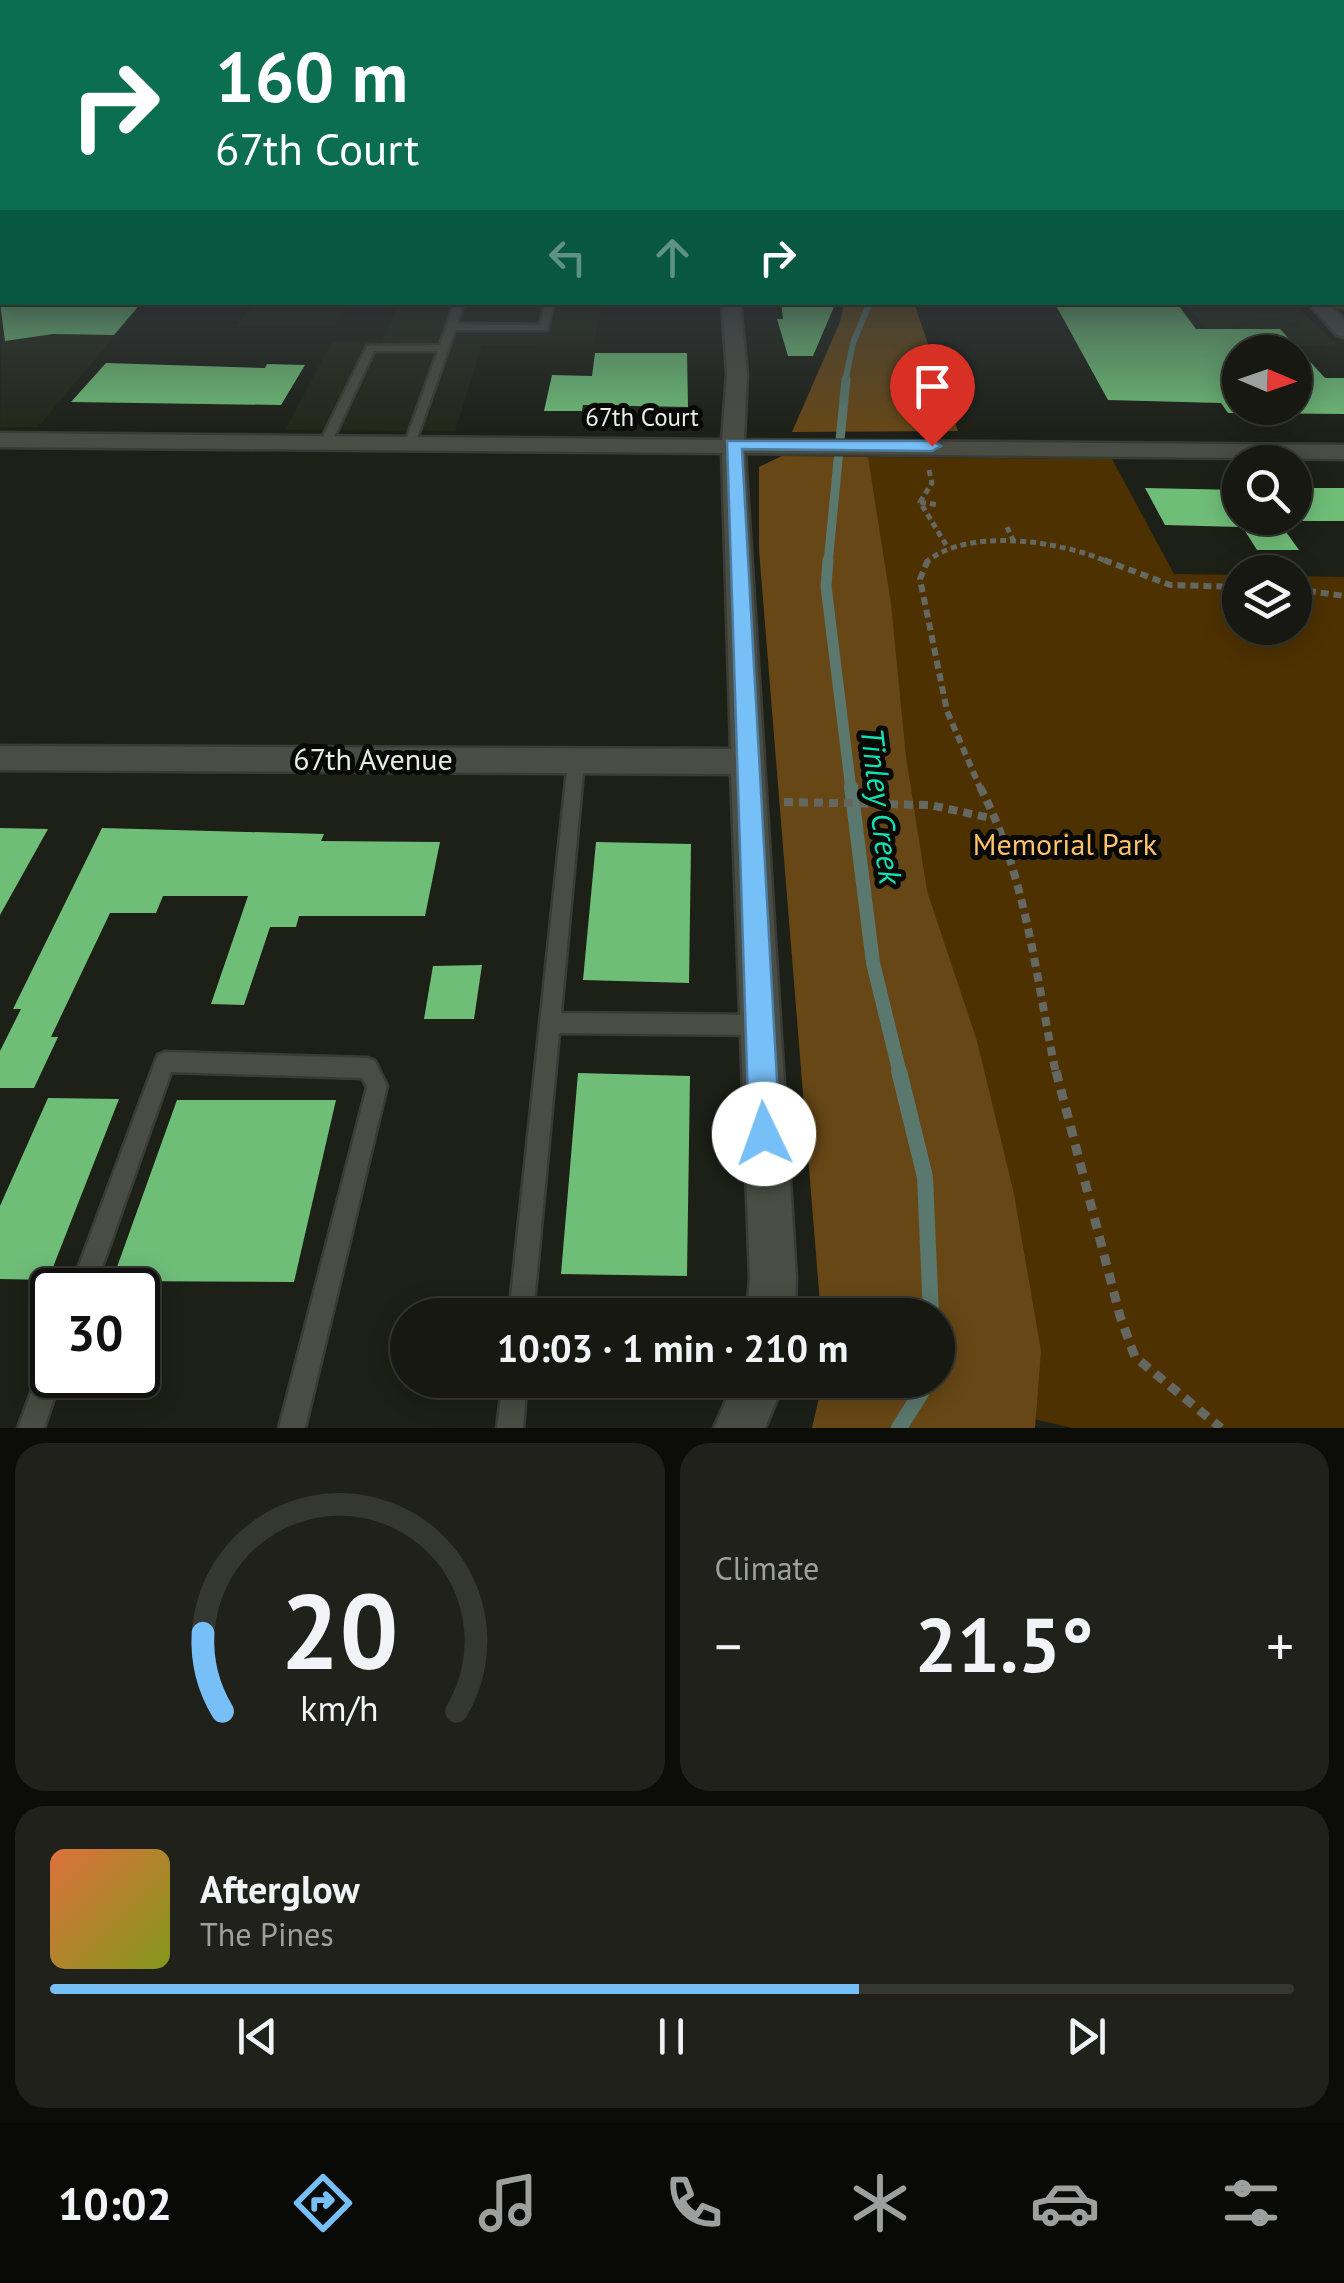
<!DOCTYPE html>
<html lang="en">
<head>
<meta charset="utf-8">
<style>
  body { margin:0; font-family:"PT Sans",sans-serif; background:#1f211a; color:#f1f3f6; height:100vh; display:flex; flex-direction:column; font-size:38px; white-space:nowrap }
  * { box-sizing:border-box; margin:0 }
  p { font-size:32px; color:#9ea09f }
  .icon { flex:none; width:55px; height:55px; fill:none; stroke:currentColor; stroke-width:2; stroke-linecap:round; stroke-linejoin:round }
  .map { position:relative; height:1428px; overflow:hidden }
  .details { display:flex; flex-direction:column; gap:15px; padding:15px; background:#0c0d09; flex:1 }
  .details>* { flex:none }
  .guide { position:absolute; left:0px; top:0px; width:1345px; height:305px; box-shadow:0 5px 25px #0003,0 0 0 2px #353731; background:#0b6e4f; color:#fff; overflow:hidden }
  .needle { width:65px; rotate:92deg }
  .buttons { position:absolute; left:1222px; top:335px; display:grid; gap:20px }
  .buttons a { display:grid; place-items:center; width:90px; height:90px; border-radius:50%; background:#161811; box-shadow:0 5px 25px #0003,0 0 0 2px #353731; font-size:50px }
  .speed { position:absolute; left:30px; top:1268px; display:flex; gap:20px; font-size:50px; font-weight:700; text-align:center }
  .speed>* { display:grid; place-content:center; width:130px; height:130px; border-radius:50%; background:#161811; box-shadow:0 5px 25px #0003,0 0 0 2px #353731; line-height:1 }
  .speed .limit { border:5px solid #111; border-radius:15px; background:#fff; color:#111 }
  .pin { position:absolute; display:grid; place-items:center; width:85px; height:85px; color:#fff; margin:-102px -42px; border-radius:50% 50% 50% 0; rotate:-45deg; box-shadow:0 0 10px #0007 }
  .pin .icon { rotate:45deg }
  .me { position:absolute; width:110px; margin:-55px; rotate:357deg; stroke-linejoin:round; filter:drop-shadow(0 0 8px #0008) }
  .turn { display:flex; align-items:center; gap:35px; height:210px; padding:0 50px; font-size:45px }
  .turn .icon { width:130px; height:130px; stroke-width:2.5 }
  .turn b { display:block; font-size:70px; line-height:85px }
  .lanes { display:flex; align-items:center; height:95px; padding:0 50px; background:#0003; justify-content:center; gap:50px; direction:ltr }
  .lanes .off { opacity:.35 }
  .big { font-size:75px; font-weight:600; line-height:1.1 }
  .details .card { flex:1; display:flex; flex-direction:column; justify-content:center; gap:15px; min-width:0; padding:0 35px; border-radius:30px; background:#1f211a }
  .details .dial { align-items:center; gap:0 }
  .dial svg { height:260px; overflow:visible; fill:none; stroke:#353731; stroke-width:7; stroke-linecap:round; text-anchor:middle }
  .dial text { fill:#f1f3f6; stroke:none }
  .song { display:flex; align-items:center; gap:30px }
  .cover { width:120px; height:120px; border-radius:15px; background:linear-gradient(135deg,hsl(20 70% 55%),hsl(70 70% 35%)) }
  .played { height:10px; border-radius:5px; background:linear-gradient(90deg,#77bff7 65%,#353731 65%) }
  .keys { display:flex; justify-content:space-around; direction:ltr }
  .heat { display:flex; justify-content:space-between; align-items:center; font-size:55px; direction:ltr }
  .details .tiles { flex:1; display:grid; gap:15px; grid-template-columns:1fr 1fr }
  .card:last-child { grid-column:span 2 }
  .trip { position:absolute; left:390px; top:1298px; width:565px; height:100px; border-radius:50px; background:#161811; box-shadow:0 5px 25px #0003,0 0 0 2px #353731; font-weight:600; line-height:100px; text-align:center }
  .tabs { display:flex; height:160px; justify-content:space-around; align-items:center; background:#090a07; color:#9ea09f }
  .tabs .icon { width:70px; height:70px }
  .tabs .selected { color:#77bff7 }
  .tabs b { font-size:45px; color:#f1f3f6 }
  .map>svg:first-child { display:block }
  .built { fill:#222718 }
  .green { fill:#4d3101 }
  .forest { fill:#674716 }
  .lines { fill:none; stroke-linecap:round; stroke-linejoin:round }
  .stream-far4 { stroke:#5a786e; stroke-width:6 }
  .stream-far3 { stroke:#5a786e; stroke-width:9 }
  .stream-far2 { stroke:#5a786e; stroke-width:11 }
  .stream-far1 { stroke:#5a786e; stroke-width:14 }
  .stream { stroke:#5a786e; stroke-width:16 }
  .building { fill:#6fbe78; fill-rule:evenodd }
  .service-casing { stroke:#393c36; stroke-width:5 }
  .minor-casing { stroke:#393c36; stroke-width:5 }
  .tertiary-casing { stroke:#393c36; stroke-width:4 }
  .path-far3 { stroke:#656860; stroke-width:5; stroke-dasharray:6 4; stroke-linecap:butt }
  .path-far2 { stroke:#656860; stroke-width:6; stroke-dasharray:8 5; stroke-linecap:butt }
  .path-far1 { stroke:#656860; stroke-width:8; stroke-dasharray:9 6; stroke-linecap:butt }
  .path { stroke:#656860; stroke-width:9; stroke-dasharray:11 8; stroke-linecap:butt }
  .service { fill:#494d43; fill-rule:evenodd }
  .minor { fill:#494d43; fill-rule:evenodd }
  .tertiary { fill:#494d43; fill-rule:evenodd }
  .route { fill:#77bff7; stroke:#4d7ca1; stroke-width:2.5 }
  .labels { text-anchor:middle; stroke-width:10; stroke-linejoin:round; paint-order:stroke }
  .far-street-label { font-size:25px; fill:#eaede7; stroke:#080906 }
  .street-label { font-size:30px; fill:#eaede7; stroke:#080906 }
  .park-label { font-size:30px; fill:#ffc169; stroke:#080906 }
  .water-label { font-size:32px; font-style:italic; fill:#10e2b4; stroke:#080906 }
</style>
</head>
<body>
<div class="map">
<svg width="1344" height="1428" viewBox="0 0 1344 1428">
  <rect width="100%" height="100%" fill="#1d2017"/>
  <!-- built -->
  <path class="built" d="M 2,271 L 2,302 L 142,303 L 38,427 L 0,427 Z
    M 253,303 L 253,302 L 347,303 L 334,327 L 237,327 Z
    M 400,303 L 601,303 L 594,344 L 482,345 L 455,431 L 285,430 L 332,342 L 382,341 Z
    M 1185,303 L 1293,303 L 1338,346 L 1219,346 Z"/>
  <!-- green -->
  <path class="green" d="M 782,456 L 1112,459 L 1174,574 L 1240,575 L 1240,628 L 1295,628 L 1295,576 L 1344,577 L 1344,1428 L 1073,1428 L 864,1380 L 938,1380 L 938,1315 L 821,1315 L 759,549 L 759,467 Z"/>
  <!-- forest -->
  <path class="forest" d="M 844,303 L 914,303 L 958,431 L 792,432 L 840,322 Z
    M 782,456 L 868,457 L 891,604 L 906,757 L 927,891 L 977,1041 L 1014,1194 L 1041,1351 L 1035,1428 L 812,1428 L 823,1380 L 938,1380 L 938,1315 L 821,1315 L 759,549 L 759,467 Z"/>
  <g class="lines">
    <!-- stream-far4 -->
    <path class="stream-far4" d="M 845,382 L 853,343 L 870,302"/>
    <!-- stream-far3 -->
    <path class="stream-far3" d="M 828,563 L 846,379"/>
    <!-- stream-far2 -->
    <path class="stream-far2" d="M 828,560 L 826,586 L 851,790"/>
    <!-- stream-far1 -->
    <path class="stream-far1" d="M 851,787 L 873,963 L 900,1074"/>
    <!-- stream -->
    <path class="stream" d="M 899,1071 L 925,1177 L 931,1315
      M 899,1428 L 929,1380"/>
  </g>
  <!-- building -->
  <path class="building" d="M 0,302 L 142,302 L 114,335 L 53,334 L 5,341 Z
    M 781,302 L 836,302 L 813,356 L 788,356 L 777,319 L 783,319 Z
    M 1054,302 L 1176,302 L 1196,329 L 1280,329 L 1325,378 L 1344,378 L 1344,414 L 1228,413 L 1221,403 L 1108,400 ZM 1240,352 L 1295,352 L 1295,408 L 1240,408 Z
    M 595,353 L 687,353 L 688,407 L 583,405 L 582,411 L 544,411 L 552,375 L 592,376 Z
    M 106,363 L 265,368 L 267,364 L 305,365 L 281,405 L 71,402 Z
    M 1145,488 L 1240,490 L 1240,518 L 1276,518 L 1299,550 L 1257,550 L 1240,523 L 1240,527 L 1165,525 Z
    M 1295,488 L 1344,488 L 1344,521 L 1295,521 Z
    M 0,828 L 48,829 L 0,915 Z
    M 102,828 L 324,834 L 321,841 L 440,842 L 425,916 L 299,916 L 296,927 L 270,927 L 244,1005 L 211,1004 L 248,896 L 163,896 L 156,913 L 110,913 L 51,1037 L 58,1037 L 34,1088 L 0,1088 L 0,1051 L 21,1009 L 13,1009 Z
    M 596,842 L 691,844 L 689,983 L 583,980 Z
    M 482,965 L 474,1019 L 424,1019 L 433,966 Z
    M 578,1073 L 690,1076 L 687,1276 L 561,1274 Z
    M 48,1098 L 119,1099 L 48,1280 L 0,1279 L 0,1206 Z
    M 177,1100 L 336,1100 L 294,1282 L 112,1281 Z"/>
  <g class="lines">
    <defs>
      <path id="service" d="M 1342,301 L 1344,307 L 1318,307 L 1313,304 Z
        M 455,302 L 464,302 L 457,324 L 540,325 L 545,302 L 554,302 L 547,330 L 455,330 L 415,444 L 411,445 L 405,442 L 438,351 L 374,351 L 332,442 L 326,445 L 322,444 L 320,442 L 367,346 L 440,345 Z
        M 576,755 L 582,757 L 584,761 L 561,1013 L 758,1015 L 765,1018 L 768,1025 L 765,1032 L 758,1035 L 559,1033 L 533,1315 L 509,1315 L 568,761 L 570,757 Z
        M 165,1052 L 368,1058 L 375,1061 L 387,1086 L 305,1428 L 279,1428 L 367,1087 L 362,1078 L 171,1072 L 94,1290 L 70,1290 L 155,1062 L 158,1055 Z
        M 52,1357 L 52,1375 L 62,1375 L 44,1428 L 18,1428 L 43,1360 Z
        M 503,1380 L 527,1380 L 523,1428 L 497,1428 Z"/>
      <path id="minor" d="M 722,302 L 740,302 L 747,374 L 744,440 L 1344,445 L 1344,459 L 745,453 L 796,1278 L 795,1315 L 747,1315 L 750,1278 L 731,774 L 0,770 L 0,746 L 731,749 L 722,453 L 0,447 L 0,433 L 722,440 L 727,374 Z
        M 1307,302 L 1327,302 L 1344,320 L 1344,337 L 1337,335 Z
        M 735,1380 L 785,1380 L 765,1428 L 714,1428 Z"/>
      <path id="tertiary" d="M 0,257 L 2,257 L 2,269 L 0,269 Z
        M 1342,261 L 1344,261 L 1344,273 L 1342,273 Z"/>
    </defs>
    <!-- service casing -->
    <use href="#service" class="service-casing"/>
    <!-- minor casing -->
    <use href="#minor" class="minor-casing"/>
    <!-- tertiary casing -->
    <use href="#tertiary" class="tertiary-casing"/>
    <!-- path-far3 -->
    <path class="path-far3" d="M 929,470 L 932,483 L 920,502 L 948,548
      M 920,502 L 939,505
      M 1007,527 L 1015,544
      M 925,563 C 967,526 1063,541 1110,563"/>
    <!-- path-far2 -->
    <path class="path-far2" d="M 928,560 L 920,579 L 947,711 L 981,790
      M 1104,560 L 1170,585 L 1240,587
      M 1295,589 L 1344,596"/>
    <!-- path-far1 -->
    <path class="path-far1" d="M 980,787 C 1026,874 1036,978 1056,1074
      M 784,802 L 930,805 L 995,819"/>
    <!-- path -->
    <path class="path" d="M 1056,1071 L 1120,1316 L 1135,1357 L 1221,1428"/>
    <!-- service -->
    <use href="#service" class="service"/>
    <!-- minor -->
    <use href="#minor" class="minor"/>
    <!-- tertiary -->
    <use href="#tertiary" class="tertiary"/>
  </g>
  <!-- sky -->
  <linearGradient id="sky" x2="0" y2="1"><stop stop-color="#10120d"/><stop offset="0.54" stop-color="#3a4247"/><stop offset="1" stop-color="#3a4247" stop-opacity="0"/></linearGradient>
  <rect width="1344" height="436" fill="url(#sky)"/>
  <!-- route -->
  <path class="route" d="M 727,441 L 932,441 L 941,446 L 932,451 L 742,449 L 780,1134 L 776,1145 L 764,1150 L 753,1145 L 749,1134 Z"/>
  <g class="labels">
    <!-- far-street labels -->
    <g class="far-street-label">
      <text x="642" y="426">67th Court</text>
    </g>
    <!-- street labels -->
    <g class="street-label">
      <text x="373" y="770">67th Avenue</text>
    </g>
    <!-- park labels -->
    <g class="park-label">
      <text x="1065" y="855">Memorial Park</text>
    </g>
    <!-- water labels -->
    <g class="water-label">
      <text transform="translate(881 806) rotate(83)" y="11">Tinley Creek</text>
    </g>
  </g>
</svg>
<div class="buttons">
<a><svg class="needle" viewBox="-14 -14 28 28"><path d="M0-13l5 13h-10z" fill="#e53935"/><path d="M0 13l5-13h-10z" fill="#9ea09f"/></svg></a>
<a><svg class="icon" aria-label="search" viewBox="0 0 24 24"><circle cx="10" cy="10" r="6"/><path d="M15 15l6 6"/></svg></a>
<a><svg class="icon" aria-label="layers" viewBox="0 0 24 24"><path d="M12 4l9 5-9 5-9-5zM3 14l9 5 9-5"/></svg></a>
</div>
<div class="speed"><div class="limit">30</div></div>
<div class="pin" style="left:932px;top:446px;background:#d93025"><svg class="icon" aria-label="arrive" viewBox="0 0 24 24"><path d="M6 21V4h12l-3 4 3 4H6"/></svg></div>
<svg class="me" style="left:764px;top:1134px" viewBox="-20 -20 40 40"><circle r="19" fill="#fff"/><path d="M0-13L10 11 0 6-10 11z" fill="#77bff7"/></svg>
<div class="trip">10:03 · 1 min · 210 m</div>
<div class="guide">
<div class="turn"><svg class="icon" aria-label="right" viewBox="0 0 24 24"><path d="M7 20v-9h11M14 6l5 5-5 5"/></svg><div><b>160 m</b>67th Court</div></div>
<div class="lanes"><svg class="icon off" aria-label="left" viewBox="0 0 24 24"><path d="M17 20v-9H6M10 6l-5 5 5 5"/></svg><svg class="icon off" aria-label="ahead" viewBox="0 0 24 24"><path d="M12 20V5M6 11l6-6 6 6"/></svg><svg class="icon" aria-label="right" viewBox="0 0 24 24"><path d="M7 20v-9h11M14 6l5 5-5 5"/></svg></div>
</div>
</div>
<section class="details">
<div class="tiles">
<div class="card dial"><svg viewBox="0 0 100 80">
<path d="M14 69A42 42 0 1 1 86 69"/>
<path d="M14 69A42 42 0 0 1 8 45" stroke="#77bff7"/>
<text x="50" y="56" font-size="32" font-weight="700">20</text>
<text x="50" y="72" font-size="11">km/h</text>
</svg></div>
<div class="card"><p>Climate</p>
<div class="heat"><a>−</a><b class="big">21.5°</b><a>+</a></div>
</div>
<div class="card">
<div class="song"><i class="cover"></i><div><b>Afterglow</b><p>The Pines</p></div></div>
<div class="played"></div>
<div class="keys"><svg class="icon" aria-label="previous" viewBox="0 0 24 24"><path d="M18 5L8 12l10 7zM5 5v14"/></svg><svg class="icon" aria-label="pause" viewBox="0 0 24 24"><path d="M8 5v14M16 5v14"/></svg><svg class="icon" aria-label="next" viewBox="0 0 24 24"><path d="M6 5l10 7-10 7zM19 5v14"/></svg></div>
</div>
</div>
</section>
<nav class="tabs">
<b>10:02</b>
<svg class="icon selected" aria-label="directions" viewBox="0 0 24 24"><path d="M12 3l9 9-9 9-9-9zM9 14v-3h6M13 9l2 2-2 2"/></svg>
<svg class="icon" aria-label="music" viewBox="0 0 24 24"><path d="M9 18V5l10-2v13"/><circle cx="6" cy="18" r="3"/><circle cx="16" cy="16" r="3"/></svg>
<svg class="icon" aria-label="phone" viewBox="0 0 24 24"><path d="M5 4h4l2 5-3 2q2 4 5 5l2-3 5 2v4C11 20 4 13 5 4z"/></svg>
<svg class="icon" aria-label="climate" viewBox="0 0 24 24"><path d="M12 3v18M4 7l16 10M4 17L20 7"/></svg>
<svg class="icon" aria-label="car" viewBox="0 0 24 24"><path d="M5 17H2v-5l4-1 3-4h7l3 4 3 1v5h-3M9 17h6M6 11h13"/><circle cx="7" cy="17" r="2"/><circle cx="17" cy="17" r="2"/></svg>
<svg class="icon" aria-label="filters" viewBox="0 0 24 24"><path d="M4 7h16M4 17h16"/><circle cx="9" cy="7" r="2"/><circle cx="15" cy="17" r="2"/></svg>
</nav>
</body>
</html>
